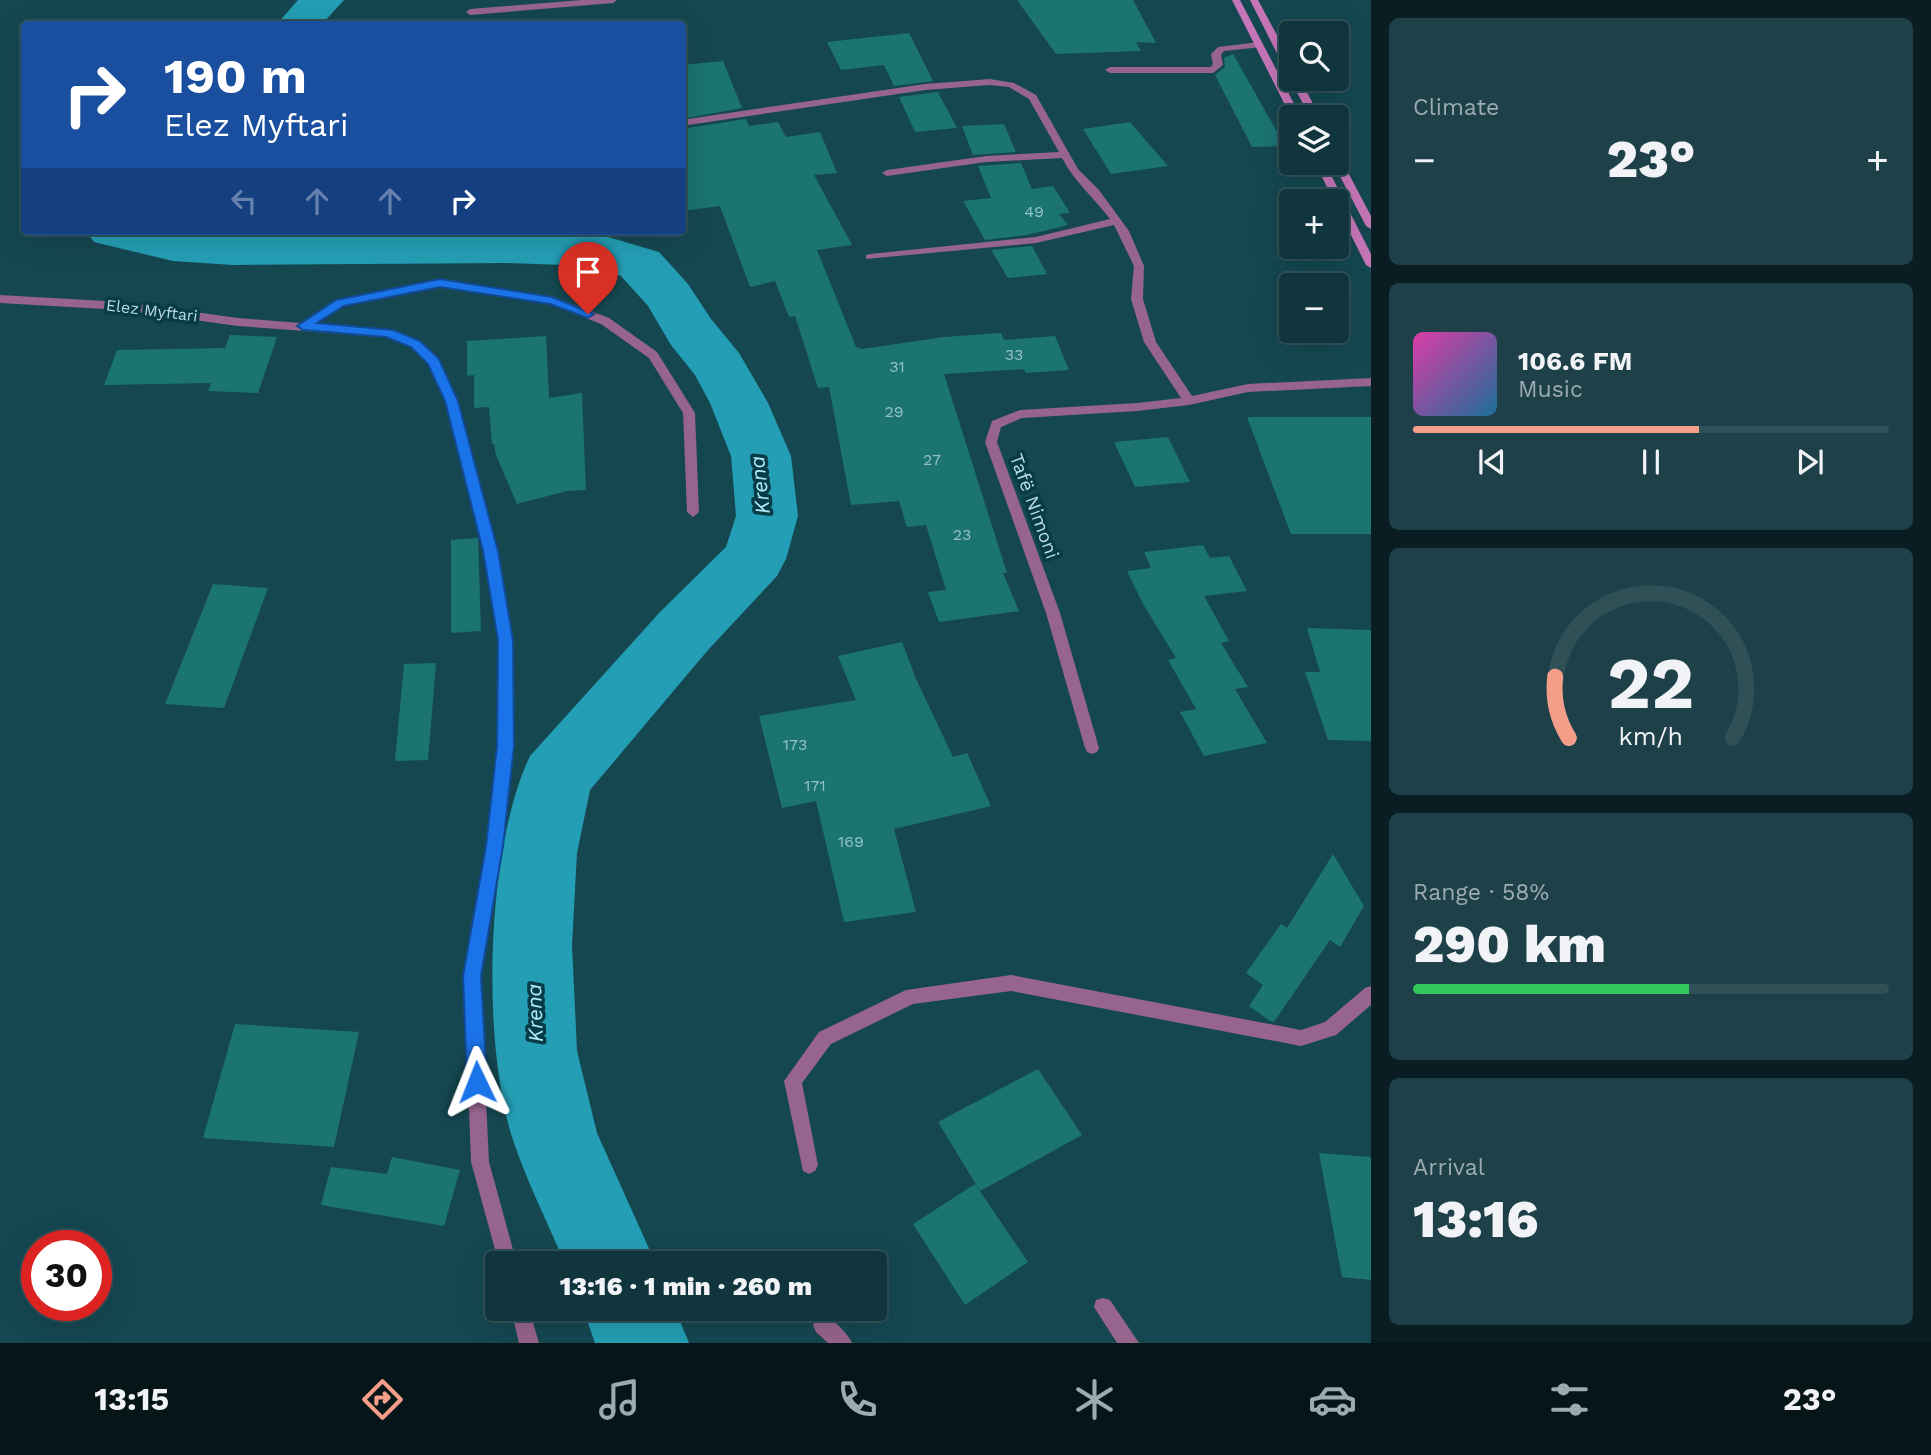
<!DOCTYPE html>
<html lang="en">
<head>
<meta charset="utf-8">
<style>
  body { margin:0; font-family:"Work Sans",sans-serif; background:#1e4048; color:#f1f3f6; height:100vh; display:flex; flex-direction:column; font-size:26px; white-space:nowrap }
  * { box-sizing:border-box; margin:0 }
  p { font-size:23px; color:#9cabb0 }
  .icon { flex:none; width:38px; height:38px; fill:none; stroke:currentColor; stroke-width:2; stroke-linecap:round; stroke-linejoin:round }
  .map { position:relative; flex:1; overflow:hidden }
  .side { display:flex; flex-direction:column; gap:18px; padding:18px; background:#091d22; width:560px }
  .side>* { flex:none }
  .hud { position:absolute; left:21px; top:21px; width:665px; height:214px; border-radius:7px; box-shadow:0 7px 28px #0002,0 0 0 2px #305057; background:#1a4fa0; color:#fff; overflow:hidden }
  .buttons { position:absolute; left:1279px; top:21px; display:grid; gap:14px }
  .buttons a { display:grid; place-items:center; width:70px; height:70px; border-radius:7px; background:#10353d; box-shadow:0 7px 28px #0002,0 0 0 2px #305057; font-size:35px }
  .speed { position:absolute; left:21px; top:1230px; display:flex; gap:14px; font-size:35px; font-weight:700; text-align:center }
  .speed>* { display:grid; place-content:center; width:91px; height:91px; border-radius:50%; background:#10353d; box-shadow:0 7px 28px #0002,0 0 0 2px #305057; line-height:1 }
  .speed .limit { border:10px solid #d22; background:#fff; color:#111 }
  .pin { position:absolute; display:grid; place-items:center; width:60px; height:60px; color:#fff; margin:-72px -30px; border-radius:50% 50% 50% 0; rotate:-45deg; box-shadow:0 0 7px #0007 }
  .pin .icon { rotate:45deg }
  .me { position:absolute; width:77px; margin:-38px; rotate:358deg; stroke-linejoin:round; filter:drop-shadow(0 0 5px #0008) }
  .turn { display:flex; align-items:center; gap:24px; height:147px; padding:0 28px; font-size:32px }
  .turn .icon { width:91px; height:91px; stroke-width:2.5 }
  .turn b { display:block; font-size:49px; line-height:60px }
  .lanes { display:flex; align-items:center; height:66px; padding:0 28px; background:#0003; justify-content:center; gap:35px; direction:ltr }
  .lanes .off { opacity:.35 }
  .big { font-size:52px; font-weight:800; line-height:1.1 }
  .side .widget { flex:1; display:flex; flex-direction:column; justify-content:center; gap:10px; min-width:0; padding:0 24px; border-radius:10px; background:#1e4048 }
  .side .dial { align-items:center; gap:0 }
  .dial svg { height:182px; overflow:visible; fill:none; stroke:#305057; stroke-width:7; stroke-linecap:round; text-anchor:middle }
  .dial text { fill:#f1f3f6; stroke:none }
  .song { display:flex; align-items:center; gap:21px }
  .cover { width:84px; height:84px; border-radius:10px; background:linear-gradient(135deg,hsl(320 70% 55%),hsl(200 70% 35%)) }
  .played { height:7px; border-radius:4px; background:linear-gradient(90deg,#f49e8a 60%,#305057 60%) }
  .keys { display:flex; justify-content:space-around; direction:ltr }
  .heat { display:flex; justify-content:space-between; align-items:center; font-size:38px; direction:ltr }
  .charge { height:10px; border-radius:5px; background:linear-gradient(90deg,#34c759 58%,#305057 0) }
  .trip { position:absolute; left:485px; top:1251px; width:402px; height:70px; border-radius:7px; background:#10353d; box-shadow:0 7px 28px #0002,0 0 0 2px #305057; font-weight:800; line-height:70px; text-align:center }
  .menu { display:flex; height:112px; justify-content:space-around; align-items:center; background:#061518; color:#9cabb0 }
  .menu .icon { width:49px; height:49px }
  .menu .current { color:#f49e8a }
  .menu b { font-size:32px; color:#f1f3f6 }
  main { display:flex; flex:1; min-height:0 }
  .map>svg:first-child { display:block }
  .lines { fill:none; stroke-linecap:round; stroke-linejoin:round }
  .river { fill:#249eb4; fill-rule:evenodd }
  .building { fill:#1b7372 }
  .service { fill:#97648d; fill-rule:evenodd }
  .minor { fill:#97648d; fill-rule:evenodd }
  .secondary { fill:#c676b8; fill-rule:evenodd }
  .route { fill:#1a73e8; stroke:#114b97; stroke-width:2 }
  .labels { text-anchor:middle; stroke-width:7; stroke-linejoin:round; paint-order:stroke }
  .number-label { font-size:16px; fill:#94c1c7 }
  .far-street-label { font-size:16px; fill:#bddbe3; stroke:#073c46 }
  .street-label { font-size:19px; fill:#bddbe3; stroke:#073c46 }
  .water-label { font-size:21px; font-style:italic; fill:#afedfb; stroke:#073c46 }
</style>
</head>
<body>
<main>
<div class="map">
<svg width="1371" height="1343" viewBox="0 0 1371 1343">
  <rect width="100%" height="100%" fill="#154751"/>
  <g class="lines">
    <!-- river -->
    <path class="river" d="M 298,0 L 344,0 L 322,24 L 277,24 Z
      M 86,231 L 508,231 L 598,234 L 659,252 L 688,284 L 711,319 L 739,353 L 768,403 L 791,456 L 798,516 L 786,559 L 777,576 L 708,650 L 590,790 L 577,853 L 572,945 L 577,1051 L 597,1133 L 656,1264 L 565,1264 C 548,1223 527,1182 513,1140 C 481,1043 486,848 530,756 L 660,612 L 726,547 L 736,516 L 731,456 L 710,403 L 695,375 L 671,345 L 648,306 L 621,276 L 593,266 L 506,263 L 233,265 L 173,261 L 94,242 Z
      M 583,1309 L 675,1309 L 689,1343 L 595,1343 Z"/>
  </g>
  <!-- building -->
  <path class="building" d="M 1017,0 L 1133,0 L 1156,43 L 1136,42 L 1141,51 L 1056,54 Z
    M 909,33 L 933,81 L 894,86 L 884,65 L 841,70 L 827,42 Z
    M 1233,54 L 1285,146 L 1252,147 L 1215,75 L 1225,67 L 1224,58 Z
    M 723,61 L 742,108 L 682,119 L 682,65 Z
    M 938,92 L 957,128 L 915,132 L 899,97 Z
    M 746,119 L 749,126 L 778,122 L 786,137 L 820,132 L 837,173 L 814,175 L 852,245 L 817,250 L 856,347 L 862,349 L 944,337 L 1001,333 L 1004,340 L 1055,336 L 1069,370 L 1026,373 L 1024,369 L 944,374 L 1007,573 L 1003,573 L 1019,611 L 939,622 L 928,592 L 946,590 L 926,525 L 907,527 L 899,501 L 851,505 L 829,387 L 818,388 L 795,316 L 789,317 L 775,281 L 750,287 L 720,206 L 682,211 L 682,125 L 688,128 Z
    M 1130,122 L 1168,166 L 1111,174 L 1083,129 Z
    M 1004,124 L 1016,152 L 973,155 L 962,126 Z
    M 1021,163 L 1032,189 L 1053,186 L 1070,213 L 1059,214 L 1068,225 L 1027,235 L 985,240 L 963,201 L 991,198 L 978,166 Z
    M 1032,246 L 1047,274 L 1008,278 L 991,250 Z
    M 230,335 L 277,337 L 258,393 L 208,391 L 211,383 L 104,385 L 117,350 L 225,348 Z
    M 546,336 L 549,398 L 582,393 L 586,490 L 567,491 L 517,504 L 496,455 L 494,444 L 492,444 L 489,407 L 474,408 L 474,375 L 467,376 L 467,341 Z
    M 1247,417 L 1371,417 L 1371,534 L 1291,534 Z
    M 1168,437 L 1190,482 L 1135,487 L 1114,442 Z
    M 478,538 L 481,631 L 451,633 L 451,540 Z
    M 1203,545 L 1210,558 L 1229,556 L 1247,591 L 1204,596 L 1229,641 L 1221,643 L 1248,687 L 1235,689 L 1267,743 L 1204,756 L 1180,712 L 1196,709 L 1168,660 L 1176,658 L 1143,604 L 1127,571 L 1151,568 L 1144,552 Z
    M 213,584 L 268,588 L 224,708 L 165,704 Z
    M 1307,628 L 1371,630 L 1371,741 L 1328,740 L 1305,672 L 1320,672 Z
    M 902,642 L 916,679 L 953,757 L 967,753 L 991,806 L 894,829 L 916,912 L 844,922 L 816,801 L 782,808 L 759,716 L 856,700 L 838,656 Z
    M 436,663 L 428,760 L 395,761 L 404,664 Z
    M 1333,854 L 1364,906 L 1340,947 L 1330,940 L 1274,1022 L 1270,1021 L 1249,1006 L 1263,985 L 1246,973 L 1281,924 L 1287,928 Z
    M 235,1024 L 359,1032 L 334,1147 L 203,1138 Z
    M 1038,1069 L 1082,1135 L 980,1191 L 938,1122 Z
    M 1319,1153 L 1371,1157 L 1371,1280 L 1342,1277 Z
    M 392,1157 L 460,1170 L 444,1226 L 321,1205 L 331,1167 L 387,1174 Z
    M 975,1184 L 1028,1262 L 965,1305 L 913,1224 Z"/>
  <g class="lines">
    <!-- service -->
    <path class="service" d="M 1259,42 L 1262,43 L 1262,47 L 1224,51 L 1221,55 L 1223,65 L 1213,73 L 1110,73 L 1105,70 L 1110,67 L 1211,67 L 1213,64 L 1211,54 L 1218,47 Z"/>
    <!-- minor -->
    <path class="minor" d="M 582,0 L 617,0 L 613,3 L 470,15 L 466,12 L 470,9 Z
      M 990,79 L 1014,83 L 1036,95 L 1078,169 L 1099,190 L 1129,231 L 1144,266 L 1143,299 L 1156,342 L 1192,396 L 1248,384 L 1371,378 L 1371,386 L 1248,392 L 1189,405 L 1137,411 L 1022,418 L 1001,427 L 997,442 L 1060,613 L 1099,748 L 1097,752 L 1092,754 L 1087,752 L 1085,748 L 1046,613 L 985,442 L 992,421 L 1020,410 L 1137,403 L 1181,398 L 1144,342 L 1131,299 L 1134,266 L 1114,225 L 1036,243 L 866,259 L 866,255 L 870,254 L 1036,237 L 1110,219 C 1095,199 1074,181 1062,158 L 986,162 L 887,176 L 882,173 L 887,170 L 986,156 L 1059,152 L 1029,99 L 1009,87 L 990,85 L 925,90 L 688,125 L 683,122 L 688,119 L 925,84 Z
      M 440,280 L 556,298 L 609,318 L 657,352 L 695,413 L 699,512 L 693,517 L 687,512 L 683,413 L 649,358 L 601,324 L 550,304 L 440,286 L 343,306 L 315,324 L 392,330 L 420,341 L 438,359 L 458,401 L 498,551 L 513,640 L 512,745 L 502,846 L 480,976 L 489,1162 L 517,1264 L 499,1264 L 471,1162 L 464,976 L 486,846 L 498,745 L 499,640 L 484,551 L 446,401 L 429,364 L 412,347 L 386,337 L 238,326 L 122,310 L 0,303 L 0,295 L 122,302 L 238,318 L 300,323 L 336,300 Z
      M 1011,975 L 1301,1030 L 1325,1022 L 1365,988 L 1371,986 L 1371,1005 L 1336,1035 L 1301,1046 L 1011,991 L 913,1004 L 831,1044 L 802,1083 L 818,1165 L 815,1171 L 809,1174 L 803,1171 L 784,1081 L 819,1032 L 906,990 Z
      M 1103,1298 L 1110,1300 L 1139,1343 L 1117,1343 L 1094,1307 L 1096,1300 Z
      M 511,1309 L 529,1309 L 539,1343 L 519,1343 Z
      M 823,1315 C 834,1320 847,1332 852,1343 L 828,1343 L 816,1332 L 813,1325 L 816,1318 Z"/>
    <!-- secondary -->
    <path class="secondary" d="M 1232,0 L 1240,0 L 1301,117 L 1291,117 Z
      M 1250,0 L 1258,0 L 1292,63 L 1292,76 L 1287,73 Z
      M 1292,77 L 1300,79 L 1320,117 L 1310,117 L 1290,79 Z
      M 1337,158 L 1342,161 L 1371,216 L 1371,229 L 1366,226 L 1333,163 L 1337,163 Z
      M 1315,163 L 1325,163 L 1371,254 L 1371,268 L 1366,265 L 1337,207 L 1337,201 L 1334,201 Z"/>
  </g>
  <!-- route -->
  <path class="route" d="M 440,279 L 552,297 L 594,314 L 588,318 L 550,304 L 440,287 L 344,306 L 317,323 L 393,330 L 420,341 L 439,359 L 458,401 L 498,551 L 513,640 L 514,746 L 503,846 L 481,976 L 487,1082 L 484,1089 L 477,1092 L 470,1089 L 467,1082 L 463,976 L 486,846 L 497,746 L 498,640 L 483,551 L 445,401 L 428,364 L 411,347 L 386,337 L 303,330 L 297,326 L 336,300 Z"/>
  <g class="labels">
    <!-- number labels -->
    <g class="number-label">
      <text x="1034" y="217">49</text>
      <text x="1014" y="360">33</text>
      <text x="897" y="372">31</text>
      <text x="894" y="417">29</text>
      <text x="932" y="465">27</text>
      <text x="962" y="540">23</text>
      <text x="795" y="750">173</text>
      <text x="815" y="791">171</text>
      <text x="851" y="847">169</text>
    </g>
    <!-- far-street labels -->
    <g class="far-street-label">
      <text transform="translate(152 310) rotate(7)" y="6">Elez Myftari</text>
    </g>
    <!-- street labels -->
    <g class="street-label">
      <text transform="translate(1035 506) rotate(70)" y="7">Tafë Nimoni</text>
    </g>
    <!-- water labels -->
    <g class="water-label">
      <text transform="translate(760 485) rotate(-96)" y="7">Krena</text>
      <text transform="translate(535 1013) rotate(-92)" y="7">Krena</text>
    </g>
  </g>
</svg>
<div class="buttons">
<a><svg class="icon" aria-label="search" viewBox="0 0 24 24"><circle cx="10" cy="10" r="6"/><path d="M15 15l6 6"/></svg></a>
<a><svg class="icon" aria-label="layers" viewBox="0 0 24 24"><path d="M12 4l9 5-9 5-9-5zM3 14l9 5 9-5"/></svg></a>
<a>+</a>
<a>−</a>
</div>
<div class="speed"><div class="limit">30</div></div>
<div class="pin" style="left:588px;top:314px;background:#d93025"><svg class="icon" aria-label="arrive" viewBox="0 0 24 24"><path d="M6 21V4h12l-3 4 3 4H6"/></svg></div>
<svg class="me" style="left:477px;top:1082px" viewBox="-20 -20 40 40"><path d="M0-17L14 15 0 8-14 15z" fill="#1a73e8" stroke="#fff" stroke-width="4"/></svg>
<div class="trip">13:16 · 1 min · 260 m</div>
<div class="hud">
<div class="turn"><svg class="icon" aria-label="right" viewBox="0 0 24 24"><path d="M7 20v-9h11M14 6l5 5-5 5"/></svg><div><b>190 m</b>Elez Myftari</div></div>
<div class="lanes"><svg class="icon off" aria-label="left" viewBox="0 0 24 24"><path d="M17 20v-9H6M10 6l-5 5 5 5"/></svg><svg class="icon off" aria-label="ahead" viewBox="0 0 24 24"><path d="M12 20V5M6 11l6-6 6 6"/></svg><svg class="icon off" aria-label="ahead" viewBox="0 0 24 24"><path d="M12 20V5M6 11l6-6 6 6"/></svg><svg class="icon" aria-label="right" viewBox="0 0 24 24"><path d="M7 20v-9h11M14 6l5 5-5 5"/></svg></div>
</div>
</div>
<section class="side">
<div class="widget"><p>Climate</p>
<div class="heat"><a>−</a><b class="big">23°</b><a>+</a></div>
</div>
<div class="widget">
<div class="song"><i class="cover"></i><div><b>106.6 FM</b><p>Music</p></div></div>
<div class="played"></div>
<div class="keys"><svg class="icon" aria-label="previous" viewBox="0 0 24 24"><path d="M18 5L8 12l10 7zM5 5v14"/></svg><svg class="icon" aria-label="pause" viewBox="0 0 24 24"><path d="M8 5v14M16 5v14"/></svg><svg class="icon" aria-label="next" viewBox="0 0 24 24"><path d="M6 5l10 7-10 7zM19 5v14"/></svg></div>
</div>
<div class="widget dial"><svg viewBox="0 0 100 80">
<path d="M14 69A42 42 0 1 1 86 69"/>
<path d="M14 69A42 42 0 0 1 8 42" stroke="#f49e8a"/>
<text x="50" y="56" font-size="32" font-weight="700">22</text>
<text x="50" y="72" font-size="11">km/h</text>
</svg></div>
<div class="widget"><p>Range · 58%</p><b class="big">290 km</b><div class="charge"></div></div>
<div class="widget"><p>Arrival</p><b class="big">13:16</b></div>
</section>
</main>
<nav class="menu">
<b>13:15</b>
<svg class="icon current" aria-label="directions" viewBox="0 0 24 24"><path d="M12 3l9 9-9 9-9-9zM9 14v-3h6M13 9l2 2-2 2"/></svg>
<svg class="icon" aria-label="music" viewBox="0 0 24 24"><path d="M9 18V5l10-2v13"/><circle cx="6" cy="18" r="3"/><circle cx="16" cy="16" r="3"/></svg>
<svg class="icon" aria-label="phone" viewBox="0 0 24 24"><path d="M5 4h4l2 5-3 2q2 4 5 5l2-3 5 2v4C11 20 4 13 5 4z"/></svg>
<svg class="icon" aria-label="climate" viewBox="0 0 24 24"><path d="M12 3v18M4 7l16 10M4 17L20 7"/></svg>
<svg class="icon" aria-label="car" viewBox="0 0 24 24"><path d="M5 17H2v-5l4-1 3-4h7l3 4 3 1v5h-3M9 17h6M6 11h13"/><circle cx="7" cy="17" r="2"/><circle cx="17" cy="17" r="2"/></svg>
<svg class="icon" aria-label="filters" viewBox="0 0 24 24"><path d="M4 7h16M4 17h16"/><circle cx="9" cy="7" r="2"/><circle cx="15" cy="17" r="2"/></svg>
<b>23°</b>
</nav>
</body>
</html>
